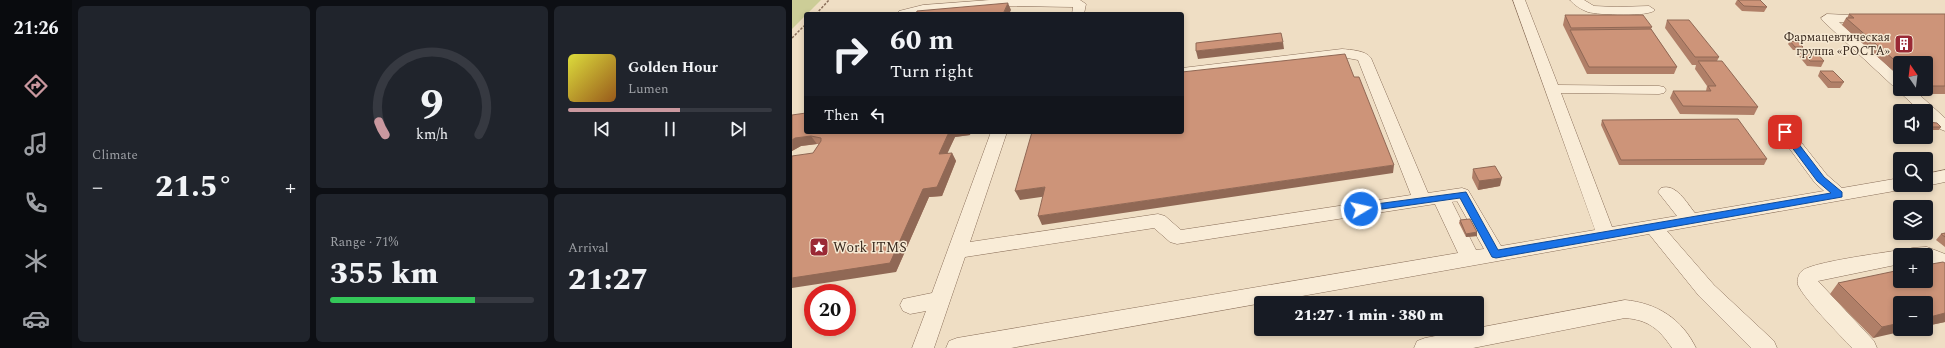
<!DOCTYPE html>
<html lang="en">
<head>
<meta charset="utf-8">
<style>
  body { margin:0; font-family:Spectral,serif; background:#20242c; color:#f1f3f6; height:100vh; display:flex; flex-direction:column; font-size:15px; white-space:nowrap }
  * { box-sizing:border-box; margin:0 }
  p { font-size:13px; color:#9ea1a6 }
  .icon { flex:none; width:22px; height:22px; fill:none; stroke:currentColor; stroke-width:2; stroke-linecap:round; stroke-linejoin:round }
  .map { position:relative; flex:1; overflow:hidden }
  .drawer { display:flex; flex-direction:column; gap:6px; padding:6px; background:#0d0f14; width:720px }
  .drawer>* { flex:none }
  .hud { position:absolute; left:12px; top:12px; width:380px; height:122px; border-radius:4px; box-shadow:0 2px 6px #0003; background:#171b24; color:#f1f3f6; overflow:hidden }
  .needle { width:26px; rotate:346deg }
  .controls { position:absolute; left:1101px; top:56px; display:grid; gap:8px }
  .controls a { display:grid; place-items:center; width:40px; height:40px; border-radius:4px; background:#171b24; box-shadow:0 2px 6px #0003; font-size:20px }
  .speed { position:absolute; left:12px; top:284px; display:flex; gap:8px; font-size:20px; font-weight:700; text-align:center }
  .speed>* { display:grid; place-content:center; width:52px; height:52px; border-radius:50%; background:#171b24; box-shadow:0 2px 6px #0003; line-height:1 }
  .speed .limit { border:6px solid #d22; background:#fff; color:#111 }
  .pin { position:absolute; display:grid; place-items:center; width:34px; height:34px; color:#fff; margin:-17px; border-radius:8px; box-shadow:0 2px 6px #0006 }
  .me { position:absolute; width:44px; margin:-22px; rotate:81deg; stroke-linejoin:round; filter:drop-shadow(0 0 3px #0008) }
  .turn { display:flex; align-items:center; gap:14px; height:84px; padding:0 20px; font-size:18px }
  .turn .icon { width:52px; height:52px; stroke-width:2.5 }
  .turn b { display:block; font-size:28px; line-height:34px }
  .then { display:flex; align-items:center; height:38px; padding:0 20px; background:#0003; gap:8px; font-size:15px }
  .big { font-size:30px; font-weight:800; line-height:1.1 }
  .drawer .widget { flex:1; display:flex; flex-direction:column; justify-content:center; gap:6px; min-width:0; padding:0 14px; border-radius:6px; background:#20242c }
  .drawer .dial { align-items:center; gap:0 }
  .dial svg { height:104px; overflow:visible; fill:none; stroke:#363941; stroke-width:7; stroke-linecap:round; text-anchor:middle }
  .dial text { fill:#f1f3f6; stroke:none }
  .song { display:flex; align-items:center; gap:12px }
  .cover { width:48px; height:48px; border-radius:6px; background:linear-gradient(135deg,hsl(60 70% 55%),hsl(30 70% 35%)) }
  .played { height:4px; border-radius:2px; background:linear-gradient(90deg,#ca989f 55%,#363941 55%) }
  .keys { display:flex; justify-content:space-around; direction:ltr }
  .heat { display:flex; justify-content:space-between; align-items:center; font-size:22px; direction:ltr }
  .charge { height:6px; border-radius:3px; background:linear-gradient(90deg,#34c759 71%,#363941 0) }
  .drawer .tiles { flex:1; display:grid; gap:6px; grid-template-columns:repeat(3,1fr) }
  .widget:first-child { grid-row:span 2 }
  .trip { position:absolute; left:462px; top:296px; width:230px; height:40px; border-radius:4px; background:#171b24; box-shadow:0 2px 6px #0003; font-weight:800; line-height:40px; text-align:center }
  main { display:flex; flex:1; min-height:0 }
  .tabs { display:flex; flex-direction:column; width:72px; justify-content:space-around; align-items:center; background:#090b0e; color:#9ea1a6 }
  .tabs .icon { width:28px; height:28px }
  .tabs .on { color:#ca989f }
  .tabs b { font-size:18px; color:#f1f3f6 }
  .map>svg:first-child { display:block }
  .green { fill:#cccd97 }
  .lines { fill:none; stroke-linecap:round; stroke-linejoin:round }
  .minor-casing { stroke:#8a6f5a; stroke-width:1 }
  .path { stroke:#8a6f5a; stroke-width:1.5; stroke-dasharray:2.5 1.5; stroke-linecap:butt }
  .minor { fill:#f9ecd7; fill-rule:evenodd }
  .wall { fill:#b07f68 }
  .shaded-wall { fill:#906855 }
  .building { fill:#cd9479; stroke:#906855 }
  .route { fill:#1a73e8; stroke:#114b97 }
  .labels { text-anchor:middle; stroke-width:3; stroke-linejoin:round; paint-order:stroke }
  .far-poi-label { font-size:12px; fill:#39291e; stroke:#f6e9d3; text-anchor:end }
  .poi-label { font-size:14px; fill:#39291e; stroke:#f6e9d3; text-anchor:start }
</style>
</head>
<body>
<main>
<nav class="tabs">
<b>21:26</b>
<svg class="icon on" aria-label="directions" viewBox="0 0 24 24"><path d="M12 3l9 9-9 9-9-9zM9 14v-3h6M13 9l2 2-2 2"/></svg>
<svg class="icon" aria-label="music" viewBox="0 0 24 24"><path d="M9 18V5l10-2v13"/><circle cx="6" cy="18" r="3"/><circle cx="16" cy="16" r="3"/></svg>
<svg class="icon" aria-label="phone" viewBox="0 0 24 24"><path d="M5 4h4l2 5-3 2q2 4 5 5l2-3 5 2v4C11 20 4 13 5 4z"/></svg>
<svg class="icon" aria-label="climate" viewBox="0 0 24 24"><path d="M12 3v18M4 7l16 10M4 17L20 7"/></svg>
<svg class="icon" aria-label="car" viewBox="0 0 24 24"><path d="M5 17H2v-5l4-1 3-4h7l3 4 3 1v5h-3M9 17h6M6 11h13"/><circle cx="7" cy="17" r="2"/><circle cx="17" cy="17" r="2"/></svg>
</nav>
<section class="drawer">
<div class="tiles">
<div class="widget"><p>Climate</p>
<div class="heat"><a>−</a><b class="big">21.5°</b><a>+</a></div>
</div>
<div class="widget dial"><svg viewBox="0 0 100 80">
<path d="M14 69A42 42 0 1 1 86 69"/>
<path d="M14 69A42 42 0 0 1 9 59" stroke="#ca989f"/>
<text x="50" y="56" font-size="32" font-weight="700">9</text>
<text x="50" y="72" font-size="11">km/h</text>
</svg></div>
<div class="widget">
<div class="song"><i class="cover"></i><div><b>Golden Hour</b><p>Lumen</p></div></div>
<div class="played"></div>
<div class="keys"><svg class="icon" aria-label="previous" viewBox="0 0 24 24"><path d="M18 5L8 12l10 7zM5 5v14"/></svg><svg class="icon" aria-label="pause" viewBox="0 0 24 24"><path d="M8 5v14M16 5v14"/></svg><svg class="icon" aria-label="next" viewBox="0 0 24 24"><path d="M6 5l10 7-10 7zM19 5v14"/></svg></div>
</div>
<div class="widget"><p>Range · 71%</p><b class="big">355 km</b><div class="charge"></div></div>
<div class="widget"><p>Arrival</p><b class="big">21:27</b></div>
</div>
</section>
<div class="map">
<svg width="1153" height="348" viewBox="0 0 1153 348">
  <rect width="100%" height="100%" fill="#efdec4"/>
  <!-- green -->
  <path class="green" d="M 0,0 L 29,0 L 0,29 Z"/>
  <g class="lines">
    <defs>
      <path id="minor" d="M 198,0 L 288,0 L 294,4 L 292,14 L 280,14 L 281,7 L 217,6 L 125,14 L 105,14 L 107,11 L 131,5 Z
        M 721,0 L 733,0 L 766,85 L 867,86 L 872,87 L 874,90 L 872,93 L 867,94 L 769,93 L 820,227 L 885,216 L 866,192 L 869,188 C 884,183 894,202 903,213 L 1032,191 L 1023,183 L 977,121 L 980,118 L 990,118 L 1035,175 L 1050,188 L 1108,178 L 1108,185 L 1116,185 L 1114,188 L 1108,190 L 875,231 L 922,285 L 982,341 L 985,348 L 959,348 L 907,296 L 857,234 L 219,348 L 154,348 L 157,341 L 165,338 L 666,253 L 643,204 L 385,244 L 378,242 L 362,228 L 173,257 L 142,348 L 120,348 L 134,311 L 118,314 L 111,311 L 108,305 L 111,299 L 140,293 L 199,132 L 215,132 L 178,242 L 366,214 L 373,216 L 389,230 L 619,195 L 566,60 L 550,57 L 390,76 L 390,68 L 550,49 C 559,50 573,50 579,58 L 636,193 L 670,188 L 676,190 L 709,246 L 803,230 ZM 665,201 L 692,249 L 684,250 L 660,202 Z
        M 778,0 L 792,0 L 802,6 L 824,7 L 857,6 L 863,10 C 858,17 806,15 796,12 C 790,10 782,5 778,0 Z
        M 1035,14 L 1079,16 L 1081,19 L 1075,23 L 1047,22 L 1108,77 L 1108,89 L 1121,89 L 1153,118 L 1153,131 L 1148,129 L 1134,117 L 1134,111 L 1128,111 L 1031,21 L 1029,18 Z
        M 1153,170 L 1153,182 L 1134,186 L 1131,185 L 1134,185 L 1134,174 Z
        M 1135,247 L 1153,254 L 1153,269 L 1134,262 L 1134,255 L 1108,255 L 1108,264 L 1026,281 L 1082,341 L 1085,348 L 1060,348 C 1048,335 1012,299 1006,285 C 1005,281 1006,274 1010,271 C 1019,262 1091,253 1108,250 L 1112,251 L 1120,248 Z
        M 833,300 C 865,303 890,319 904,348 L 880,348 C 867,329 857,320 833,318 L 681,348 L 622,348 L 625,341 L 633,338 Z"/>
    </defs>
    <!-- minor casing -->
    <use href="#minor" class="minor-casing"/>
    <!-- path -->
    <path class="path" d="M 24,14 L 37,0
      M 0,38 L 14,24"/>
    <!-- minor -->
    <use href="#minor" class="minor"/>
  </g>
  <!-- wall -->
  <path class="wall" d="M 945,0 L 968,0 L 975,7 L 972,12 L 950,11 L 943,4 Z
    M 1057,14 L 1153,14 L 1153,94 L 1127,94 L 1121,89 L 1134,89 L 1134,63 L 1108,63 L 1108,77 L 1050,25 L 1054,18 L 1055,18 Z
    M 773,15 L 860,27 L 859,29 L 885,67 L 882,74 L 795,74 L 771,25 Z
    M 875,20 L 927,57 L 925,61 L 966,107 L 962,115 L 888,114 L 878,98 L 881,91 L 914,91 L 915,86 L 903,69 L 904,65 L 900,65 L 873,28 Z
    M 998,41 L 1011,47 L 1010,50 L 1032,61 L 1029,67 L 1015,66 L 1006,55 L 1008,50 L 1001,50 L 996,44 Z
    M 1028,71 L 1052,82 L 1048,88 L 1036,88 L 1026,76 Z
    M 0,115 L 14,132 L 178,135 L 163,137 L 155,153 L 160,153 L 164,161 L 150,196 L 137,197 L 104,272 L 21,153 L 27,144 L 25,144 L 9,146 L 0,151 Z
    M 810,120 L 975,159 L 972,165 L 827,165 L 809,125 Z
    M 1136,122 L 1149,127 L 1147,130 L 1138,130 L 1134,125 Z
    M 681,169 L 708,186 L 686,190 L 680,178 Z
    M 668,220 L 685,236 L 674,237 L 667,223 Z
    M 1153,233 L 1153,247 L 1144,240 L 1149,234 Z
    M 1153,263 L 1153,322 L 1134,326 L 1108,329 L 1081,338 L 1038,294 L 1046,283 Z"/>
  <!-- shaded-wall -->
  <path class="shaded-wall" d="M 216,3 L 219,10 L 217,14 L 211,14 Z
    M 491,42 L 492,49 L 406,59 L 404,51 Z
    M 157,132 L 179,132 L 178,135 L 163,137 L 151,163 L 147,154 Z
    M 19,136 L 25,144 L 9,146 L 0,151 L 0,140 L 3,138 Z
    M 160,153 L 164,161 L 150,196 L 137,197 L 104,272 L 0,288 L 0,278 L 131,189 Z
    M 602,165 L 601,173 L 250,225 L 246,216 Z
    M 710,178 L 708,186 L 686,190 L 687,181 Z
    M 253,187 L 256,196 L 228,200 L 223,191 Z
    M 685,232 L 685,236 L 674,237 L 674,234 Z
    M 1153,313 L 1153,322 L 1134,326 L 1134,318 Z
    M 1108,323 L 1108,329 L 1121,329 L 1081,338 L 1090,327 Z"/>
  <!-- building -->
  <path class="building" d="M 946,0 L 968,0 L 975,7 L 952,6 Z
    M 216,3 L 211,14 L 124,14 L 125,11 Z
    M 1057,14 L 1153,14 L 1153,86 L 1134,86 L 1134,63 L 1108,63 L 1108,65 L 1054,18 L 1062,18 Z
    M 773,15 L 851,15 L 860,27 L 779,28 Z
    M 875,20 L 897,20 L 927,57 L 903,57 Z
    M 859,29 L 885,67 L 797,67 L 778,30 Z
    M 489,33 L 491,42 L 404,51 L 404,43 Z
    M 998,41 L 1006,42 L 1011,47 L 1003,47 Z
    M 1008,50 L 1022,50 L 1032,61 L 1018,61 Z
    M 553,54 L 562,77 L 567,77 L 602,165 L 246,216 L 253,187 L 223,191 L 240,132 L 390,132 L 390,72 Z
    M 906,61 L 930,61 L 966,107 L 891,106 L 881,91 L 919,91 L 916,86 L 924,86 Z
    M 1028,71 L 1041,71 L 1052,82 L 1039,82 Z
    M 14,113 L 14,132 L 157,132 L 147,154 L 160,153 L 145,187 L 131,189 L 98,263 L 0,278 L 0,156 L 21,153 L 29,141 L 29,138 L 19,136 L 3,138 L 0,140 L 0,115 Z
    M 946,119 L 975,159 L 829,160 L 810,120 Z
    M 1136,122 L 1145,123 L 1149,127 L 1141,127 Z
    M 703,166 L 710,178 L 687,181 L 681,169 Z
    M 678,219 L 685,232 L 674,234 L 668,220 Z
    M 1153,233 L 1153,237 L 1149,234 Z
    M 1151,262 L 1153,263 L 1153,313 L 1134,318 L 1134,303 L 1108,303 L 1108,323 L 1090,327 L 1046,283 L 1108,270 L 1108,281 L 1134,281 L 1134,265 Z"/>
  <!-- route -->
  <path class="route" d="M 990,130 L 996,130 L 1032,177 L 1050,192 L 1050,197 L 704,258 L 700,257 L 668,198 L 569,212 L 564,209 L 569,206 L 674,192 L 706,250 L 1039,193 L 1025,181 L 990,134 Z"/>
  <!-- icons -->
  <defs>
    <symbol id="building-square" viewBox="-11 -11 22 22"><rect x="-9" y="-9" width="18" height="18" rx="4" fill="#9a2935" stroke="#f6e9d3"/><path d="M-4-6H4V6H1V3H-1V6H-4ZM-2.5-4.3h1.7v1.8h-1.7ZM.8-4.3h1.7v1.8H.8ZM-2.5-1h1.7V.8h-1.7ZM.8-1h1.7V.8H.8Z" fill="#fff"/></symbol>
    <symbol id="sight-square" viewBox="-11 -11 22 22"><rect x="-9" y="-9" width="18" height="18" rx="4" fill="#9a2935" stroke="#f6e9d3"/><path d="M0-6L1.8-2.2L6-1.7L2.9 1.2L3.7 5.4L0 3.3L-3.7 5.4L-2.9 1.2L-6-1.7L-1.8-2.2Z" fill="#fff"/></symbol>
  </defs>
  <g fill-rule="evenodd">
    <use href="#building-square" x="1101" y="33" width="22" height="22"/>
    <use href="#sight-square" x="16" y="236" width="22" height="22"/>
  </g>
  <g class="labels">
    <!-- far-poi labels -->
    <g class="far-poi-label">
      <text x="1098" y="41">Фармацевтическая<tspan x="1098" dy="14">группа «РОСТА»</tspan></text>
    </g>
    <!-- poi labels -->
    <g class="poi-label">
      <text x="41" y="252">Work ITMS</text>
    </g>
  </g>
</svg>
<div class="controls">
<a><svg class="needle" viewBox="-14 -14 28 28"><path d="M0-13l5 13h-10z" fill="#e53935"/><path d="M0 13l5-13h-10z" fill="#9ea1a6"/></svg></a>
<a><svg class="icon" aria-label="sound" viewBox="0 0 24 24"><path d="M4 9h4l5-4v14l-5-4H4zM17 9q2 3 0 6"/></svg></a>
<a><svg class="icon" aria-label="search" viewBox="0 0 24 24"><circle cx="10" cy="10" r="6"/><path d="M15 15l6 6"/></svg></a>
<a><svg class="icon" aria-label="layers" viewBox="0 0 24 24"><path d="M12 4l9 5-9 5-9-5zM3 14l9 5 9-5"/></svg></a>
<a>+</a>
<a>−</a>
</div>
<div class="speed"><div class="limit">20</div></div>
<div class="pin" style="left:993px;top:132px;background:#d93025"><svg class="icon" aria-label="arrive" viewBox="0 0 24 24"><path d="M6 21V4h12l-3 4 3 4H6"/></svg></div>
<svg class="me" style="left:569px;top:209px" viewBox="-20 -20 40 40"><circle r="17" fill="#1a73e8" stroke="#fff" stroke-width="3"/><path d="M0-11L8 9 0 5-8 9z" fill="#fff"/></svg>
<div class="trip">21:27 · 1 min · 380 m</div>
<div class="hud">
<div class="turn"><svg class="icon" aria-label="right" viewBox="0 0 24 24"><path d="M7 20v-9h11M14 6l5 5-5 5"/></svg><div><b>60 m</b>Turn right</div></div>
<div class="then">Then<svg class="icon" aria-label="left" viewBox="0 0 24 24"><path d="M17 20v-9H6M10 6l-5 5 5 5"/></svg></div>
</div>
</div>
</main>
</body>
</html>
